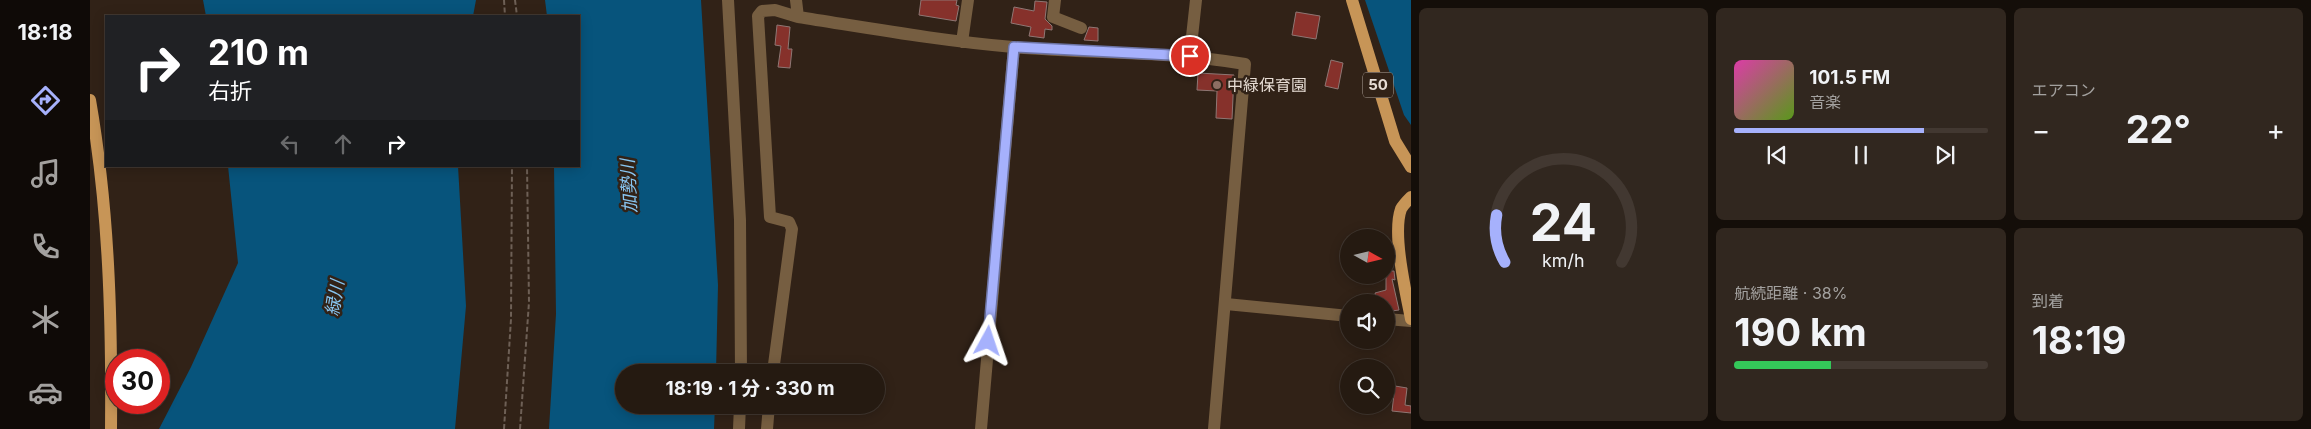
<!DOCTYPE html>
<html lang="ja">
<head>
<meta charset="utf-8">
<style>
  body { margin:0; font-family:Inter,"Noto Sans JP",sans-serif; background:#31271f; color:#f1f3f6; height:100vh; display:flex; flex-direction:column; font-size:19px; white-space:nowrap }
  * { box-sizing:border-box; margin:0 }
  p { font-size:16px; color:#a3a19f }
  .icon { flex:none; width:28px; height:28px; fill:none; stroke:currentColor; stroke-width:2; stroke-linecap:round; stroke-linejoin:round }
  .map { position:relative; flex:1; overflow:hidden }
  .side { display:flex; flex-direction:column; gap:8px; padding:8px; background:#140e09; width:900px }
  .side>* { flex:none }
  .hud { position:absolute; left:15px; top:15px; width:475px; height:152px; border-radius:0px; box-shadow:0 2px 12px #0003,0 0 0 1px #423831; background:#202124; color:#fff; overflow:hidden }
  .needle { width:32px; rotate:98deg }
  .controls { position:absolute; left:1250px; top:229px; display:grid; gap:10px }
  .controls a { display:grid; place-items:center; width:55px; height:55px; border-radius:50%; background:#251a11; box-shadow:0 2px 12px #0003,0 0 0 1px #423831; font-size:25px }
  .speed { position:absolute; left:15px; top:349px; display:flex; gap:10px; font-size:25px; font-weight:700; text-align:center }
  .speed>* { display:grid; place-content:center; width:65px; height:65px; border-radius:50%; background:#251a11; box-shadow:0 2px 12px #0003,0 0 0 1px #423831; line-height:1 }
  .speed .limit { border:8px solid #d22; background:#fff; color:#111 }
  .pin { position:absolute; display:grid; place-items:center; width:42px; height:42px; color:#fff; margin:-21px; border:2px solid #fff; border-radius:50%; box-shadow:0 1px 5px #0007 }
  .me { position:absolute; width:55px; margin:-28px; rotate:5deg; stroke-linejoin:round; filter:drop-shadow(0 0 4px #0008) }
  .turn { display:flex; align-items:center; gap:18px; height:105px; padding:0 20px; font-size:22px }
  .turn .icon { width:65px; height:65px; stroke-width:2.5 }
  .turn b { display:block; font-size:35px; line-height:42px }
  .lanes { display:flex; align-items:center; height:48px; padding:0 20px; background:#0003; justify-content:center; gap:25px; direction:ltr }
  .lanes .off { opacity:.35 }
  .big { font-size:38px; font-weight:700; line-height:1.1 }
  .side .card { flex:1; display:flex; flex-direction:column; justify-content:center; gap:8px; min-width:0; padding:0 18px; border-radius:8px; background:#31271f }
  .side .dial { align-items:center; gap:0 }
  .dial svg { height:130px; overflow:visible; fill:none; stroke:#423831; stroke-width:7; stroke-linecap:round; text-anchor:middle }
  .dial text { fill:#f1f3f6; stroke:none }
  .song { display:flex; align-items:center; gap:15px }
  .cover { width:60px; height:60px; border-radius:8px; background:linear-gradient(135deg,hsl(320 70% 55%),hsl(90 70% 35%)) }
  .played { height:5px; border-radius:2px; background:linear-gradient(90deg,#a6b1fc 75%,#423831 75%) }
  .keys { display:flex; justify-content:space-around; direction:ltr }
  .heat { display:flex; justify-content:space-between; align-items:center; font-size:28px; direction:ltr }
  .charge { height:8px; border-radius:4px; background:linear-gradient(90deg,#34c759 38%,#423831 0) }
  .side .tiles { flex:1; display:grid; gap:8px; grid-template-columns:repeat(3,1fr) }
  .card:first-child { grid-row:span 2 }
  .trip { position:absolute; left:525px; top:364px; width:270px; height:50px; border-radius:25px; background:#251a11; box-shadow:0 2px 12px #0003,0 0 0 1px #423831; font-weight:700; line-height:50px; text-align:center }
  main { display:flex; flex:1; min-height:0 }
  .tabs { display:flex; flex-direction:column; width:90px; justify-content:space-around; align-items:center; background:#0f0a07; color:#a3a19f }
  .tabs .icon { width:35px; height:35px }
  .tabs .on { color:#a6b1fc }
  .tabs b { font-size:22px; color:#f1f3f6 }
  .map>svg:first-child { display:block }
  .water { fill:#07547c }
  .building { fill:#86312b; stroke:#8f7774 }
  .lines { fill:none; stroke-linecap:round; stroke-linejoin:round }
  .path { stroke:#6e6056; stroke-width:2; stroke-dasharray:5 2.5; stroke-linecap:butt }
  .minor { stroke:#765e41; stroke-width:12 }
  .major { stroke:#c79557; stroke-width:12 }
  .route-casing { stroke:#6c73a4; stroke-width:12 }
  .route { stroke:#a6b1fc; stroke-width:9 }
  .education-dot { fill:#8d6e63; stroke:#312217; stroke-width:2 }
  .labels { text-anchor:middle; stroke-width:5; stroke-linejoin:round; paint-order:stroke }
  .shield { fill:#312217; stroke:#b0a59c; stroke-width:1 }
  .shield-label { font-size:15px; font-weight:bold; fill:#e7ddd5 }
  .poi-label { font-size:16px; fill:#e7ddd5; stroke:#312217; text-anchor:start }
  .water-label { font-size:18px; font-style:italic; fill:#88c6f2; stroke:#312217 }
</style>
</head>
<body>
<main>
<nav class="tabs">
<b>18:18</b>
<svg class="icon on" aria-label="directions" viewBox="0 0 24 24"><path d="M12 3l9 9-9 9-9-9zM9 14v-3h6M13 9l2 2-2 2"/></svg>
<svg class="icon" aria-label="music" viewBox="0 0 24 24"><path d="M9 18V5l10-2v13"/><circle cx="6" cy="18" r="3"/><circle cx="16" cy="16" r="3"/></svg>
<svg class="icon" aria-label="phone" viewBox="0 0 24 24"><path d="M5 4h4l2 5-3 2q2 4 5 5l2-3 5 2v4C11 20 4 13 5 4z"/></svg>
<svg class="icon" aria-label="climate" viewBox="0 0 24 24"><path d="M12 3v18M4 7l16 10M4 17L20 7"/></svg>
<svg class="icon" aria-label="car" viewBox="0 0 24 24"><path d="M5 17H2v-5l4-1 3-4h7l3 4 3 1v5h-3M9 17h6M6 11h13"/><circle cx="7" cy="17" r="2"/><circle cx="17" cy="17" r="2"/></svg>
</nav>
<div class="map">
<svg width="1321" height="429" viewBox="0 0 1321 429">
  <rect width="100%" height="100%" fill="#312217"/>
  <!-- water -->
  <path class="water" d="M 113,0 L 386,0 L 383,16 L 116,16 Z
    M 455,0 L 611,0 L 628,285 L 626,372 L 534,372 L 534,405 L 625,405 L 624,429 L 459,429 L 466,314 L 464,166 L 489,166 L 489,16 L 457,16 Z
    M 1275,0 L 1321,0 L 1321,125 L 1314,115 Z
    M 138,166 L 368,166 L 376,306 L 365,429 L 69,429 L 101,367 L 148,263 Z"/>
  <!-- building -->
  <path class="building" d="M 831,0 L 867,0 L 866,5 L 869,6 L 866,21 L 829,15 Z
    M 945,1 L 957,2 L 955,19 L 962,26 L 962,30 L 955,29 L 954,38 L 939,36 L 941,27 L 921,23 L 924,7 L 944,11 Z
    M 1206,12 L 1230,16 L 1226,39 L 1202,35 Z
    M 687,25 L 700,27 L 698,49 L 702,49 L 700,68 L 688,67 L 691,46 L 685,45 Z
    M 999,27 L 1008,28 L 1008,41 L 994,40 Z
    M 1241,60 L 1253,63 L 1248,89 L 1235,86 Z
    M 1108,73 L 1144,75 L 1142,119 L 1126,118 L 1127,91 L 1107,90 Z
    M 1296,266 L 1300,266 L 1301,271 L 1304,271 L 1305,280 L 1302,279 L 1309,310 L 1302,311 L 1296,311 L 1296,302 L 1287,302 L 1285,293 L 1296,290 Z
    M 1305,386 L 1317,388 L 1315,405 L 1321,406 L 1321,413 L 1302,411 Z"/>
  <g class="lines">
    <!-- path -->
    <path class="path" d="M 414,0 L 415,16
      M 425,0 L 427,16
      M 414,429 L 421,319 L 422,166
      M 430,429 L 439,302 L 437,166"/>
    <!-- minor -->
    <path class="minor" d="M 638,0 L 650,220 L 651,372
      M 706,0 L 708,17
      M 965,0 L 963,17 L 991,28
      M 872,42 L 878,0
      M 1100,55 L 1106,0
      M 1136,304 L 1259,316
      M 1296,319 L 1321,321
      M 683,372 L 702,229 L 699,222 L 680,217 L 668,16 L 672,11 L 685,10 L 708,17 C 779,28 851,41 923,47 C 1000,54 1078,51 1155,64 L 1124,429
      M 649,429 L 650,405
      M 677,429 L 679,405
      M 891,429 L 924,47"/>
    <!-- major -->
    <path class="major" d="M 1262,0 L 1305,141 L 1321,167
      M 0,100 C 19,209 22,319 21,429
      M 1321,197 C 1318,200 1313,205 1311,209 C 1302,234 1316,293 1321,319"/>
  </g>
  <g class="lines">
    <defs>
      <path id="route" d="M 898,341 L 924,47 L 1100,56"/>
    </defs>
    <!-- route casing -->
    <use href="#route" class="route-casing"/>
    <!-- route -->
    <use href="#route" class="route"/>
  </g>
  <!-- markers -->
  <circle class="education-dot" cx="1127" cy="85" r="5"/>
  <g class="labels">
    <!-- shield labels -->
    <rect class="shield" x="1273" y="72.5" width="30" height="25" rx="4"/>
    <g class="shield-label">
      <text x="1288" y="90">50</text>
    </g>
    <!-- poi labels -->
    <g class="poi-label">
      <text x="1137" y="91">中緑保育園</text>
    </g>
    <!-- water labels -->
    <g class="water-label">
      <text transform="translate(539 186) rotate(-93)" y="6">加勢川</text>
      <text transform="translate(245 298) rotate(-81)" y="6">緑川</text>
    </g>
  </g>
</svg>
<div class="controls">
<a><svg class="needle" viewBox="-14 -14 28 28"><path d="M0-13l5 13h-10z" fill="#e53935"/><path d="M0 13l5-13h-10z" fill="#a3a19f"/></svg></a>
<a><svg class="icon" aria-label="sound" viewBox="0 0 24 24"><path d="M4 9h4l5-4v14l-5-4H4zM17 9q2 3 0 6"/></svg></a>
<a><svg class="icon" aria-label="search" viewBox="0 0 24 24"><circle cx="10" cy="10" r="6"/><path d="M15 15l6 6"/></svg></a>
</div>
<div class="speed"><div class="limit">30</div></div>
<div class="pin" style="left:1100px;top:56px;background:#d93025"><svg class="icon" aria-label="arrive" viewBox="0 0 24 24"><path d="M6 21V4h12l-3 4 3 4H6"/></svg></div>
<svg class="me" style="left:898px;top:341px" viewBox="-20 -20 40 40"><path d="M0-17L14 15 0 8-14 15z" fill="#a6b1fc" stroke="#fff" stroke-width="4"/></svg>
<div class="trip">18:19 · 1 分 · 330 m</div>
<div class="hud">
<div class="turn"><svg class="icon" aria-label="right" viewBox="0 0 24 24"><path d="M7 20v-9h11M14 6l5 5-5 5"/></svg><div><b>210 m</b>右折</div></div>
<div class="lanes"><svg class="icon off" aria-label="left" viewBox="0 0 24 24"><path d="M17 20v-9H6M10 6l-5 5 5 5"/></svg><svg class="icon off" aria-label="ahead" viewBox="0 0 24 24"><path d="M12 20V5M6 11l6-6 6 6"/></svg><svg class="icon" aria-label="right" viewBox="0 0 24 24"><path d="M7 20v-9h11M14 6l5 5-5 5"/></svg></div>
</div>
</div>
<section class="side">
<div class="tiles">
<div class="card dial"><svg viewBox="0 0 100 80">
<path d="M14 69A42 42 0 1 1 86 69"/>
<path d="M14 69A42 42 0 0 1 9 40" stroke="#a6b1fc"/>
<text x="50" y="56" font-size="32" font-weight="700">24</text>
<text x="50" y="72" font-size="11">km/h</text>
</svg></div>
<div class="card">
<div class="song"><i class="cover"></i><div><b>101.5 FM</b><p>音楽</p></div></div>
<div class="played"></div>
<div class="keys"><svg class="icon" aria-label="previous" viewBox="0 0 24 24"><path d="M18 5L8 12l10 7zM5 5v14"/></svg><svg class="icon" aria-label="pause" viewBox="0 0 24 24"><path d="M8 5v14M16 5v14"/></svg><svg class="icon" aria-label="next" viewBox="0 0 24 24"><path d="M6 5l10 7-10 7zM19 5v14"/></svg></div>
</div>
<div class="card"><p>エアコン</p>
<div class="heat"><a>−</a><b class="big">22°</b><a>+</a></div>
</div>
<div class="card"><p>航続距離 · 38%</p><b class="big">190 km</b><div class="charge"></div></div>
<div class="card"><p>到着</p><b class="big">18:19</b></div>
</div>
</section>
</main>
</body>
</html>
